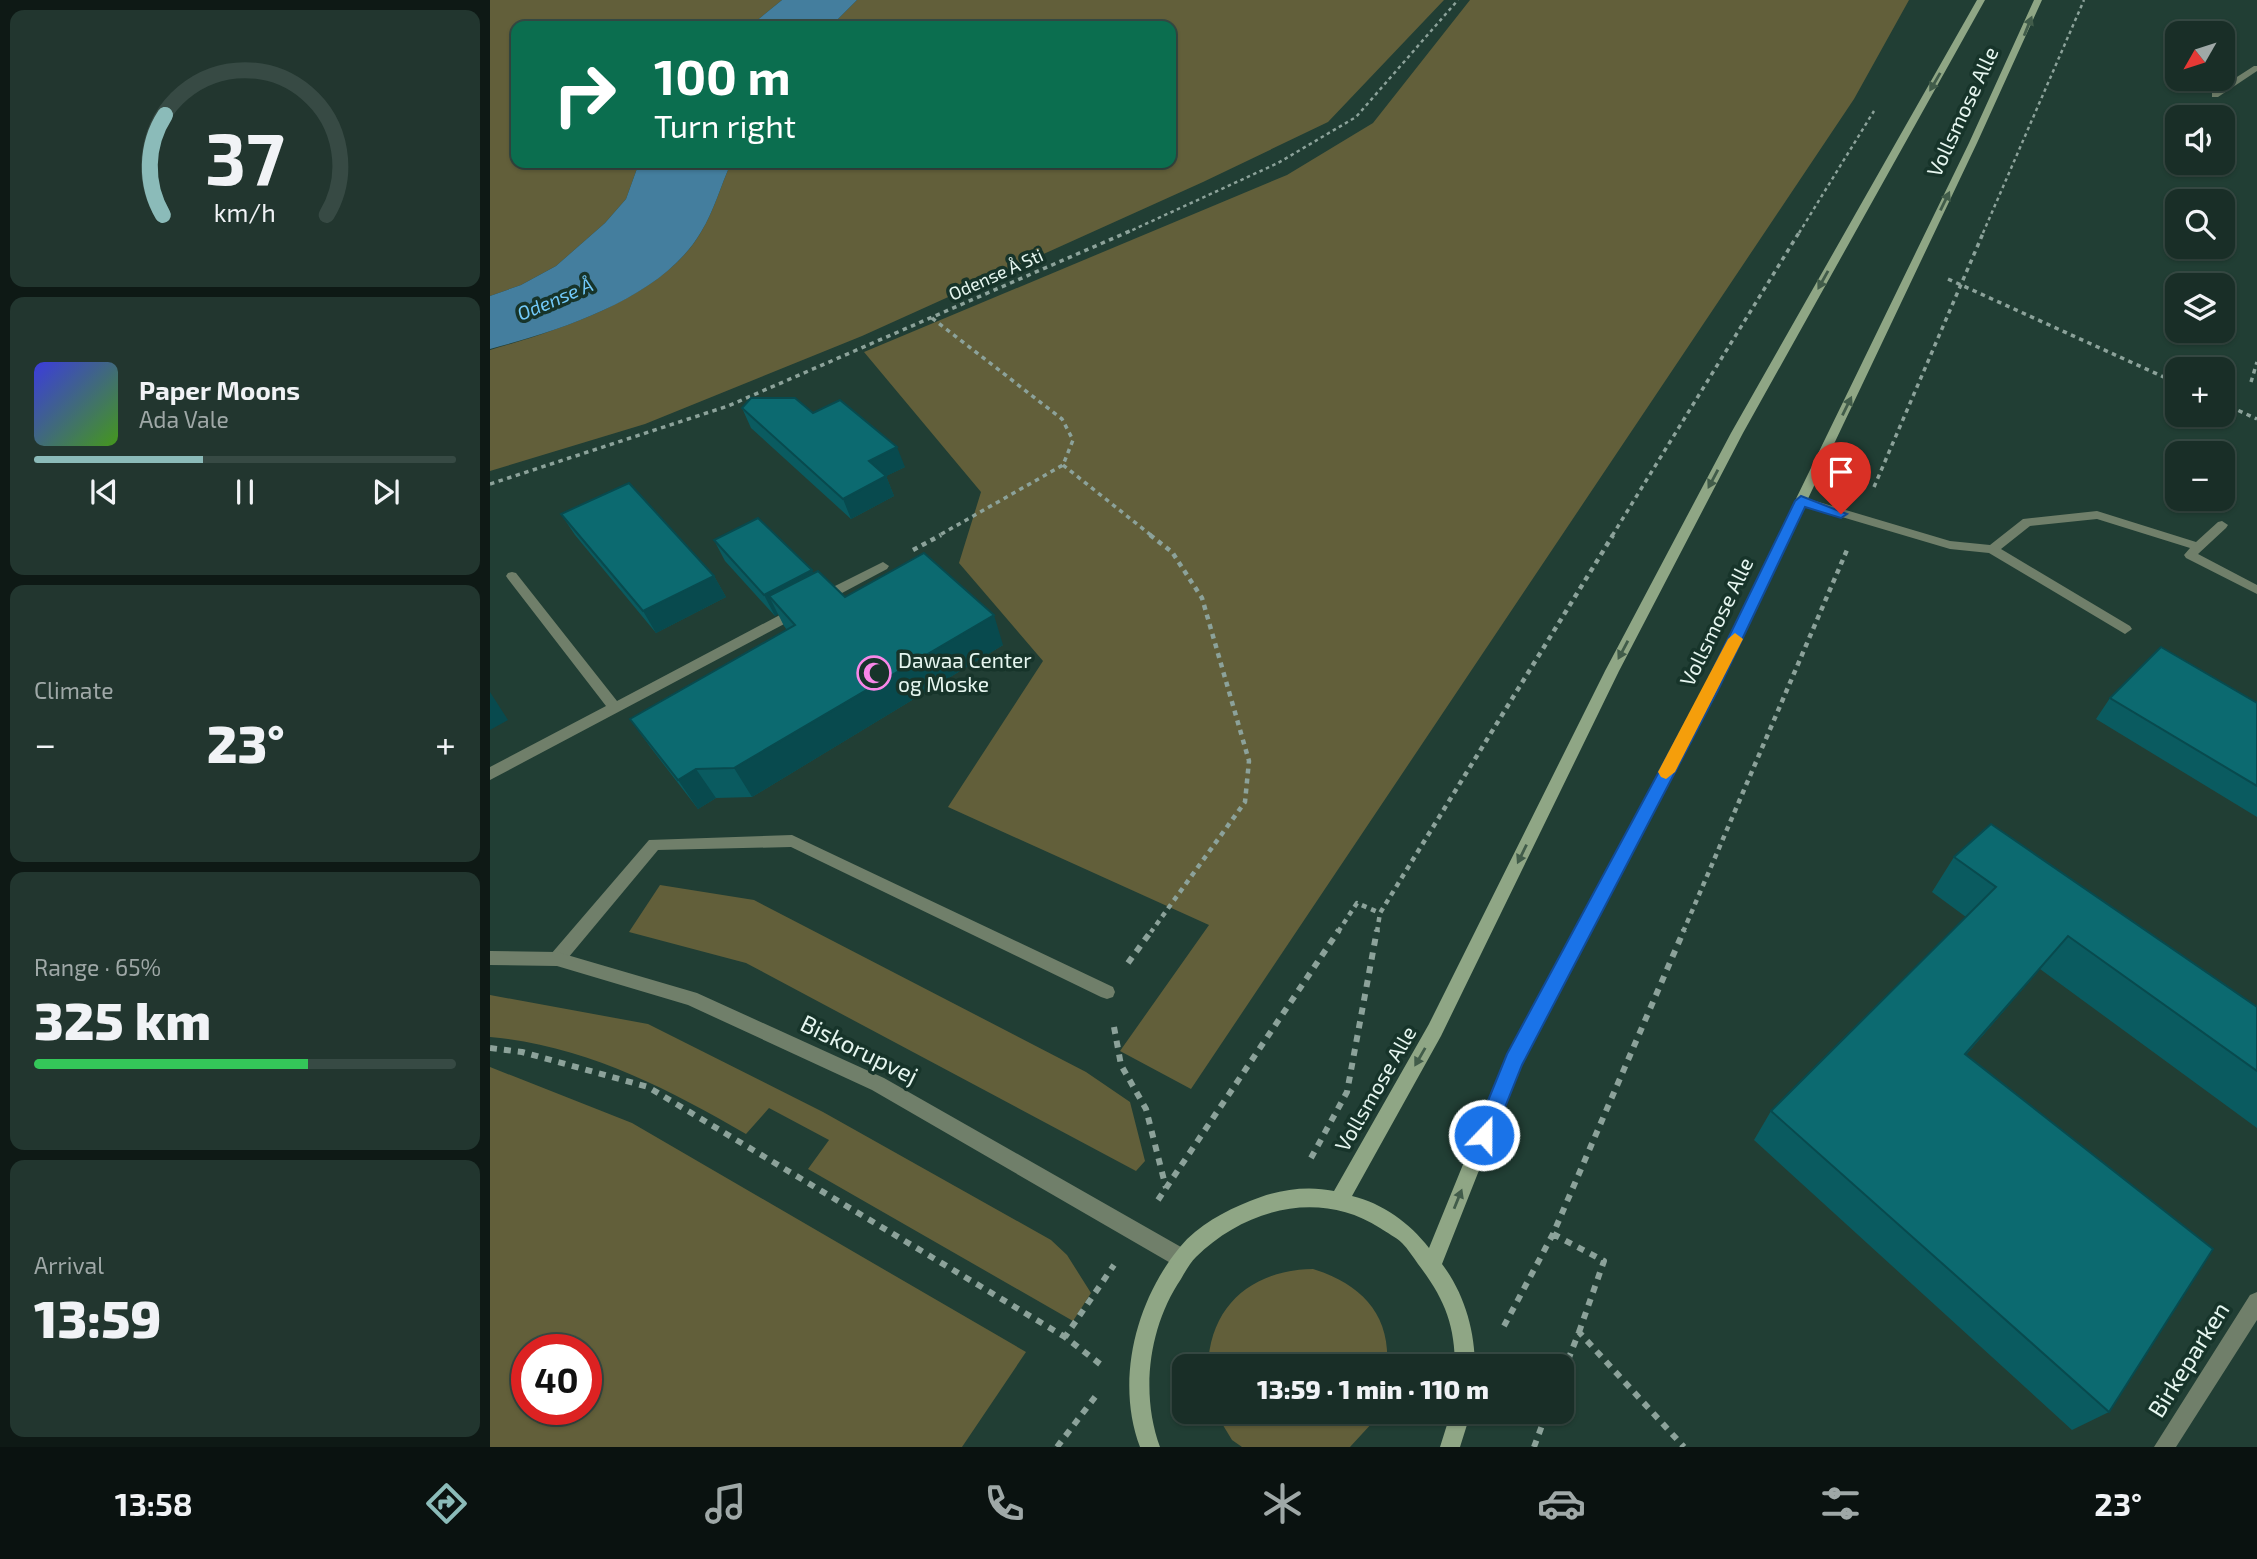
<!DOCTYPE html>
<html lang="en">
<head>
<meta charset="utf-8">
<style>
  body { margin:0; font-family:"Exo 2",sans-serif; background:#22362f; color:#f1f3f6; height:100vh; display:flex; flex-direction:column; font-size:26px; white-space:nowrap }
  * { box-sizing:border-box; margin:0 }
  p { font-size:23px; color:#9fa8a7 }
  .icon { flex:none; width:38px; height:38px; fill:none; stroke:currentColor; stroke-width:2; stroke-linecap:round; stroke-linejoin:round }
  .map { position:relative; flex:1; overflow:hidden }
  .details { display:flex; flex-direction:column; gap:10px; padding:10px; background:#0e1915; width:490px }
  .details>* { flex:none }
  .banner { position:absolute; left:21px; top:21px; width:665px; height:147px; border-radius:14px; box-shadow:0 2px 5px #0004,0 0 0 2px #374a44; background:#0b6e4f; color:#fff; overflow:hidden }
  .needle { width:46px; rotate:231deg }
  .buttons { position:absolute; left:1675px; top:21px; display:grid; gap:14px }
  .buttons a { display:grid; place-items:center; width:70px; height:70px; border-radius:14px; background:#192e27; box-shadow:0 2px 5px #0004,0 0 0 2px #374a44; font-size:35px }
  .speed { position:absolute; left:21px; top:1334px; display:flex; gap:14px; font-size:35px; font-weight:700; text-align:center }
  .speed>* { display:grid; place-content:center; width:91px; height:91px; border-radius:50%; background:#192e27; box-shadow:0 2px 5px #0004,0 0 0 2px #374a44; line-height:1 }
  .speed .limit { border:10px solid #d22; background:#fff; color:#111 }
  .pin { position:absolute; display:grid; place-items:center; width:60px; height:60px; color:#fff; margin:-72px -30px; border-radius:50% 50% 50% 0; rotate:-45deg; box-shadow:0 0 7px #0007 }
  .pin .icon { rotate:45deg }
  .me { position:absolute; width:77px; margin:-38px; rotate:22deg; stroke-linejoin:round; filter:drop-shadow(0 0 5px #0008) }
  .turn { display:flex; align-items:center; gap:24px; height:147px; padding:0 28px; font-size:32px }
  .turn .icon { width:91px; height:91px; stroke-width:2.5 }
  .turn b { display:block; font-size:49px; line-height:60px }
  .big { font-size:52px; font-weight:800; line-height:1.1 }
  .details .widget { flex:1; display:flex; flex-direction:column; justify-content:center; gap:10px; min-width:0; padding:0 24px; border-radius:14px; background:#22362f }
  .details .dial { align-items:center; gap:0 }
  .dial svg { height:182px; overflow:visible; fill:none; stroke:#374a44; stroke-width:7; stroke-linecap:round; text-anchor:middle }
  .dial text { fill:#f1f3f6; stroke:none }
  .song { display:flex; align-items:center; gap:21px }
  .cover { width:84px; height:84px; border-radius:10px; background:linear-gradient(135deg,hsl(240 70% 55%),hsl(100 70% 35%)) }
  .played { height:7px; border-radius:4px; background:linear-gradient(90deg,#8bbbb9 40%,#374a44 40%) }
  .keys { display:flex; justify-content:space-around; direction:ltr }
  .heat { display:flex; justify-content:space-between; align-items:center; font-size:38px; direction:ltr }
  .charge { height:10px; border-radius:5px; background:linear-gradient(90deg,#34c759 65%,#374a44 0) }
  .trip { position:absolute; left:682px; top:1354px; width:402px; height:70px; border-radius:14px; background:#192e27; box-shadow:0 2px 5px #0004,0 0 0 2px #374a44; font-weight:800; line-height:70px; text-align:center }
  .tabs { display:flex; height:112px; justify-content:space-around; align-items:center; background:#0a1210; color:#9fa8a7 }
  .tabs .icon { width:49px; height:49px }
  .tabs .on { color:#8bbbb9 }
  .tabs b { font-size:32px; color:#f1f3f6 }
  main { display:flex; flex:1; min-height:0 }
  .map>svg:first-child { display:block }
  .green { fill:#625f3a; fill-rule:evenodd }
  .water { fill:#447e9e }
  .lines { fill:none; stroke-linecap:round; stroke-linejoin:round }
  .path-far3 { stroke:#8ca29a; stroke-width:2.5; stroke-dasharray:3.5 3.5; stroke-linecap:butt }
  .path-far2 { stroke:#8ca29a; stroke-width:3.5; stroke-dasharray:4.5 4.5; stroke-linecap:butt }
  .path-far1 { stroke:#8ca29a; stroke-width:4.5; stroke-dasharray:5 5; stroke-linecap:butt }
  .path { stroke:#8ca29a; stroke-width:6; stroke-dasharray:7 7; stroke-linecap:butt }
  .lane { fill:#707f6a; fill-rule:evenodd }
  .street { fill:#707f6a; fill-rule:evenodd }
  .secondary { fill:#8fa685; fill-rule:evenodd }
  .wall { fill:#0a5b60 }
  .shaded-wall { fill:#084a4e }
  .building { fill:#0c6a70; stroke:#084a4e; stroke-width:2 }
  .oneway { fill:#415c4a }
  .route { fill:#1a73e8; stroke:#114b97; stroke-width:2 }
  .slow { fill:#f59e0b }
  .labels { text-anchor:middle; stroke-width:7; stroke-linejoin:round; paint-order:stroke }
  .far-street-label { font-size:18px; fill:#e6f6f0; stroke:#17342a }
  .far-water-label { font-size:19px; font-style:italic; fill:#73cafa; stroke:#17342a }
  .street-label { font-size:21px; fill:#e6f6f0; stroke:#17342a }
  .poi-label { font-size:21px; fill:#e6f6f0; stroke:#17342a; text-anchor:start }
  .near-street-label { font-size:24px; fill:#e6f6f0; stroke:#17342a }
</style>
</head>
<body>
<main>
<section class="details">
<div class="widget dial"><svg viewBox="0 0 100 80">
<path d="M14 69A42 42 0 1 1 86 69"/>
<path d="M14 69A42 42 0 0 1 15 25" stroke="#8bbbb9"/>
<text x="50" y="56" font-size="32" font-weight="700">37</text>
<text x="50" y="72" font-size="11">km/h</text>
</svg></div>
<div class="widget">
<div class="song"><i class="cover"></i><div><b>Paper Moons</b><p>Ada Vale</p></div></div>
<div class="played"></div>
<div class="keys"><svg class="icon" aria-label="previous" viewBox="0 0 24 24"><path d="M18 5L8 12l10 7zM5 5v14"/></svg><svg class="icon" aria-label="pause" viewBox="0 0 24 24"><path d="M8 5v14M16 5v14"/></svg><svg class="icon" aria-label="next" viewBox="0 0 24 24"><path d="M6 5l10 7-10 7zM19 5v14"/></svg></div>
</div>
<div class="widget"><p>Climate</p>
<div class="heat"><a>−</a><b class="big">23°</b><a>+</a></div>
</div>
<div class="widget"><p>Range · 65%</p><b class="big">325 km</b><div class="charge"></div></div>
<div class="widget"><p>Arrival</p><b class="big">13:59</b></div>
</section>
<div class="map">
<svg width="1767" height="1447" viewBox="0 0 1767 1447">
  <rect width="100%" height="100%" fill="#213e34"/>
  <!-- green -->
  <path class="green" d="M 0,0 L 292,0 L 260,26 L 26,26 L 26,163 L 149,163 L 136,199 L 115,223 L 66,266 L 31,285 L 0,296 Z
    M 367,0 L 954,0 L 838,122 L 713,182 L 372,336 L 155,424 L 0,471 L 0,350 C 69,330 173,298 211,232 C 224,211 231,185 241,163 L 681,163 L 681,26 L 341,26 Z
    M 980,0 L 1419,0 L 1364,99 L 701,1089 L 630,1051 L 719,925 L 458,807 L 553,661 L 469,563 L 491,492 L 374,352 L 797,175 L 883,123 Z
    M 170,885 L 264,900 L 596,1072 L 640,1102 L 655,1161 L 646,1171 L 256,963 L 139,932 Z
    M 0,995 L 158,1024 L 333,1112 L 561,1240 L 577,1255 L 601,1293 L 583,1321 L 318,1169 L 339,1140 L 279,1108 L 256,1134 C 177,1088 93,1045 0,1037 Z
    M 0,1067 L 142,1123 L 536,1352 L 472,1447 L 0,1447 ZM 37,1349 L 96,1349 L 96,1409 L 37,1409 Z
    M 823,1269 C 871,1284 901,1314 897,1367 L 718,1367 C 720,1304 764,1270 823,1269 Z
    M 725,1412 L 887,1412 L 883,1422 L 860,1447 L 752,1447 L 742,1440 Z"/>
  <!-- water -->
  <path class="water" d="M 292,0 L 367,0 L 341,26 L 260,26 Z
    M 149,163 L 241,163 C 231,185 224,211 211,232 C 172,299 70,330 0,349 L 0,296 L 31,285 L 66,266 L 115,223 L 136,199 Z"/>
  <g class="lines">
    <!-- path-far3 -->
    <path class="path-far3" d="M 636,233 L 788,163 L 866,117 L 968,0
      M 1309,233 L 1384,111
      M 1493,233 L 1594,0"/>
    <!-- path-far2 -->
    <path class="path-far2" d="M 1458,279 L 1687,383
      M 442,318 L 572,419 L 583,440 L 573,465 L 448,536
      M 1761,382 L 1767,362
      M 1732,403 L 1767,419
      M 573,465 L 662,536
      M 0,484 L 238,406 L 640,231
      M 1384,487 L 1494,231
      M 1122,536 L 1310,231"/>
    <!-- path-far1 -->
    <path class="path-far1" d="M 660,535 L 682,552 L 712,598 L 759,761 L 755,802 L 661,932
      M 423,550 L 451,535
      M 848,932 L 867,903 L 890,913
      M 887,932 L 890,913 L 1123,535
      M 1193,932 L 1357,550"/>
    <!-- path -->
    <path class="path" d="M 638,963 L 662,930
      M 624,1027 L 631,1065 L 656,1109 L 676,1188
      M 0,1048 L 32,1052 L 158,1087 L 575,1337
      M 821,1158 L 857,1092 L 887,930
      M 668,1200 L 849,930
      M 1063,1234 L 1114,1261 L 1089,1332
      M 1014,1326 L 1063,1234 L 1194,930
      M 610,1364 L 575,1337 L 624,1265
      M 1073,1373 L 1089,1332 L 1194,1447
      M 567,1447 L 608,1393
      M 1044,1447 L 1057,1412"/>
    <!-- lane -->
    <path class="lane" d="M 1764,66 L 1767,66 L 1767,71 L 1728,97 L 1722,97 L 1722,93 Z
      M 1312,497 L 1460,541 L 1500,545 L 1533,519 L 1607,511 L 1706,542 L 1728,522 L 1732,521 L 1738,525 L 1736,528 L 1708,554 L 1767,585 L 1767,594 L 1696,558 L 1694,555 L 1700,548 L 1607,519 L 1540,526 L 1511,549 L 1640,626 L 1642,629 L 1635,634 L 1499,553 L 1460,549 L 1308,504 L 1308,498 Z
      M 302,835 L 623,987 L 625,992 L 623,997 L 617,999 L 611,997 L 301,847 L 168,850 L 73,964 L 67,966 L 61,964 L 59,959 L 61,954 L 159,840 Z"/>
    <!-- street -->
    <path class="street" d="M 393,562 L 399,566 L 397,569 L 337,601 L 332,602 L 326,598 L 327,595 Z
      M 22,572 L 26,573 L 127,701 L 303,608 L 313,608 L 314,611 L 313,614 L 0,780 L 0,767 L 116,706 L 18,579 L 16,576 L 18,573 Z
      M 0,951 L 67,952 L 207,993 L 394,1078 L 698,1251 L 701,1258 L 698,1265 L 691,1268 L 684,1265 L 382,1090 L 198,1005 L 67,966 L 0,965 Z
      M 1767,1292 L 1767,1320 L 1686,1447 L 1664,1447 L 1760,1295 Z"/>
    <!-- secondary -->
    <path class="secondary" d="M 1487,0 L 1495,0 L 1253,433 L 1129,671 L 951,1036 L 862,1196 C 892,1203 920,1223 939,1248 L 1018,1054 L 1214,688 L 1479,143 L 1544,0 L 1552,0 L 1487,143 L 1228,688 L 1031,1064 L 952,1264 C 974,1293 985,1330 985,1367 L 965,1367 C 965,1324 954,1298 928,1264 C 923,1257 918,1249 912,1243 C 906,1237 897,1233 890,1228 C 829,1189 755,1209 706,1257 C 700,1263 695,1272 691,1279 C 659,1326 650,1393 670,1447 L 650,1447 C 625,1381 646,1300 690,1247 C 708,1225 735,1211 760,1201 C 786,1190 816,1185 844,1191 L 939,1024 L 1115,671 L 1241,433 Z
      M 961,1412 L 981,1412 L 970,1447 L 950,1447 Z"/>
  </g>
  <!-- wall -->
  <path class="wall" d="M 252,408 L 323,413 L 415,467 L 396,476 L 404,496 L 361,519 L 261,428 Z
    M 71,514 L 224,576 L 236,597 L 166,633 L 85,535 Z
    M 224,540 L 323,573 L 355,597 L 513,645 L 262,797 L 226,798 L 208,809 L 161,748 L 140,719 L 297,630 L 294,626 L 288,614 L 285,616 L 235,561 Z
    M 1620,698 L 1767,703 L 1767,817 L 1606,719 Z
    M 1464,857 L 1767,1007 L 1767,1128 L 1550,969 L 1476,1055 L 1619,1412 L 1582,1430 L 1264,1140 L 1281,1111 L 1476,917 L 1442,892 Z"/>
  <!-- shaded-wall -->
  <path class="shaded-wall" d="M 407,447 L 415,467 L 386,481 L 379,461 Z
    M 396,476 L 404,496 L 361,519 L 353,499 Z
    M 322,570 L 332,591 L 279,596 L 288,614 L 285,616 L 274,595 Z
    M 224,576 L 236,597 L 166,633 L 153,611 Z
    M 504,615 L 513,645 L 262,797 L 244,768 Z
    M 0,692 L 18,720 L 0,730 Z
    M 206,769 L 226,798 L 208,809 L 188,780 Z
    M 1578,936 L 1550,969 L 1450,1084 L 1475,1054 Z"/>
  <!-- building -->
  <path class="building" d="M 261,398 L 305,398 L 323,413 L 350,400 L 407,447 L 379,461 L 396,476 L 353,499 L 252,408 Z
    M 139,483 L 224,576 L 153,611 L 71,514 Z
    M 268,518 L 322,570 L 274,595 L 224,540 Z
    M 434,553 L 504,615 L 244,768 L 206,769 L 188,780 L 140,719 L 305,625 L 279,596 L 328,571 L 355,597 Z
    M 1671,647 L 1767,703 L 1767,786 L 1620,698 Z
    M 1501,824 L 1767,1007 L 1767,1071 L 1578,936 L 1475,1054 L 1723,1249 L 1619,1412 L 1281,1111 L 1506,887 L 1464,857 Z"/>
  <!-- one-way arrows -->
  <defs><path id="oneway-solid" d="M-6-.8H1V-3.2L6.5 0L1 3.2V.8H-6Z" transform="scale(1.75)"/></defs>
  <g class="oneway">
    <use href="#oneway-solid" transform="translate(1538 26) rotate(-68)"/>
    <use href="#oneway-solid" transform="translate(1445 82) rotate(120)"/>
    <use href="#oneway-solid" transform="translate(1455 201) rotate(-64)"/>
    <use href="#oneway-solid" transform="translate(1333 280) rotate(119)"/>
    <use href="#oneway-solid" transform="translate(1357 406) rotate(-64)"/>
    <use href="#oneway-solid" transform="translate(1223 479) rotate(118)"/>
    <use href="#oneway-solid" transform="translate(1133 650) rotate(118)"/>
    <use href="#oneway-solid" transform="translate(1032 854) rotate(116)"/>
    <use href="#oneway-solid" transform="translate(930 1057) rotate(120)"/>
    <use href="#oneway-solid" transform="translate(968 1199) rotate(-68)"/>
  </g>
  <!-- route -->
  <path class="route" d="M 1311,496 L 1357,514 L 1351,518 L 1315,507 L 1229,688 L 1032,1065 L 1001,1142 L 994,1145 L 987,1142 L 984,1135 L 1017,1054 L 1214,688 L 1305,501 Z"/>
  <!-- slow -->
  <path class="slow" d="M 1245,633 L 1253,639 L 1185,772 L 1176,779 L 1171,777 L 1168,772 L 1238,639 Z"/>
  <!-- icons -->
  <defs>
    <symbol id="mosque-ring" viewBox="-11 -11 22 22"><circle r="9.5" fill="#17342a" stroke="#f987e8" stroke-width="1.5"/><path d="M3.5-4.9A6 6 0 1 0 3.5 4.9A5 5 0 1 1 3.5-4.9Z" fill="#f987e8"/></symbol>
  </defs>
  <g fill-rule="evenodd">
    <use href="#mosque-ring" x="365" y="654" width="38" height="38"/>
  </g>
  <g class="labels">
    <!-- far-street labels -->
    <g class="far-street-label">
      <text transform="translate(506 275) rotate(-24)" y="6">Odense Å Sti</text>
    </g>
    <!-- far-water labels -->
    <g class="far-water-label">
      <text transform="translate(65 299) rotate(-23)" y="7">Odense Å</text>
    </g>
    <!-- street labels -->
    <g class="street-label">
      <text transform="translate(1473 112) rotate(-65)" y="7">Vollsmose Alle</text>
      <text transform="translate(1227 622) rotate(-64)" y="7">Vollsmose Alle</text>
      <text transform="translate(886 1089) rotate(-60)" y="7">Vollsmose Alle</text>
    </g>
    <!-- poi labels -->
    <g class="poi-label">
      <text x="408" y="668">Dawaa Center<tspan x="408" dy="24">og Moske</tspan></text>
    </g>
    <!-- near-street labels -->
    <g class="near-street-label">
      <text transform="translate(369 1050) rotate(26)" y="8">Biskorupvej</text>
      <text transform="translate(1699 1360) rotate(-58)" y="8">Birkeparken</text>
    </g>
  </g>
</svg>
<div class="buttons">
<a><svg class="needle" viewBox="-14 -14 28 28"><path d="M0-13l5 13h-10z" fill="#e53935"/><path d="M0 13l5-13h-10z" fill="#9fa8a7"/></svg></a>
<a><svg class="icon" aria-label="sound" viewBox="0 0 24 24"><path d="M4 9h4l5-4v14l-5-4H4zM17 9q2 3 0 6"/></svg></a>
<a><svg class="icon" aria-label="search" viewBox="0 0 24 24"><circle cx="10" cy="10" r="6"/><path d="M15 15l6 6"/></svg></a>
<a><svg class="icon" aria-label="layers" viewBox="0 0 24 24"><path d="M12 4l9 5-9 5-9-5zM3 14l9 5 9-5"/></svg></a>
<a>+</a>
<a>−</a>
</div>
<div class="speed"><div class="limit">40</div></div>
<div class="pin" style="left:1351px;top:514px;background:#d93025"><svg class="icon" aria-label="arrive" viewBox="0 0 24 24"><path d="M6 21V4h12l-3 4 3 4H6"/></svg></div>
<svg class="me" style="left:994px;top:1135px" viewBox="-20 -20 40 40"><circle r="17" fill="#1a73e8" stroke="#fff" stroke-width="3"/><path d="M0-11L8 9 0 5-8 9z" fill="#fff"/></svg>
<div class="trip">13:59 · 1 min · 110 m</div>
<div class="banner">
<div class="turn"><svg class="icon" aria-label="right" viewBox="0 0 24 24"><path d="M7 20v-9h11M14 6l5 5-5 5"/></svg><div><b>100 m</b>Turn right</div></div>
</div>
</div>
</main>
<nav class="tabs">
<b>13:58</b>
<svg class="icon on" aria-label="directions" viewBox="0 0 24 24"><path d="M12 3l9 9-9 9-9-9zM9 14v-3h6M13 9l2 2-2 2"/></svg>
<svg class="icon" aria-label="music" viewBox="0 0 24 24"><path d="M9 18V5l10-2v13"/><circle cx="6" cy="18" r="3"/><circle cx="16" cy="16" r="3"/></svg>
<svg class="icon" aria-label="phone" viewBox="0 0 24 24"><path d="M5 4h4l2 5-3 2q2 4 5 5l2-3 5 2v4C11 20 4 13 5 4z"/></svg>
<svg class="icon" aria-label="climate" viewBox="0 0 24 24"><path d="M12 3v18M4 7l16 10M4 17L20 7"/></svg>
<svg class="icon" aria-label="car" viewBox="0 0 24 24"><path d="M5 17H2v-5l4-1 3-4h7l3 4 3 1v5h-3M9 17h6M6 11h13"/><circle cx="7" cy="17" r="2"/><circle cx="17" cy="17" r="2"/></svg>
<svg class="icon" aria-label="filters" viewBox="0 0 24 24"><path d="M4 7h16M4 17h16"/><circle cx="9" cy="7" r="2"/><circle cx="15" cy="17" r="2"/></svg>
<b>23°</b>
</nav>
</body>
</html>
